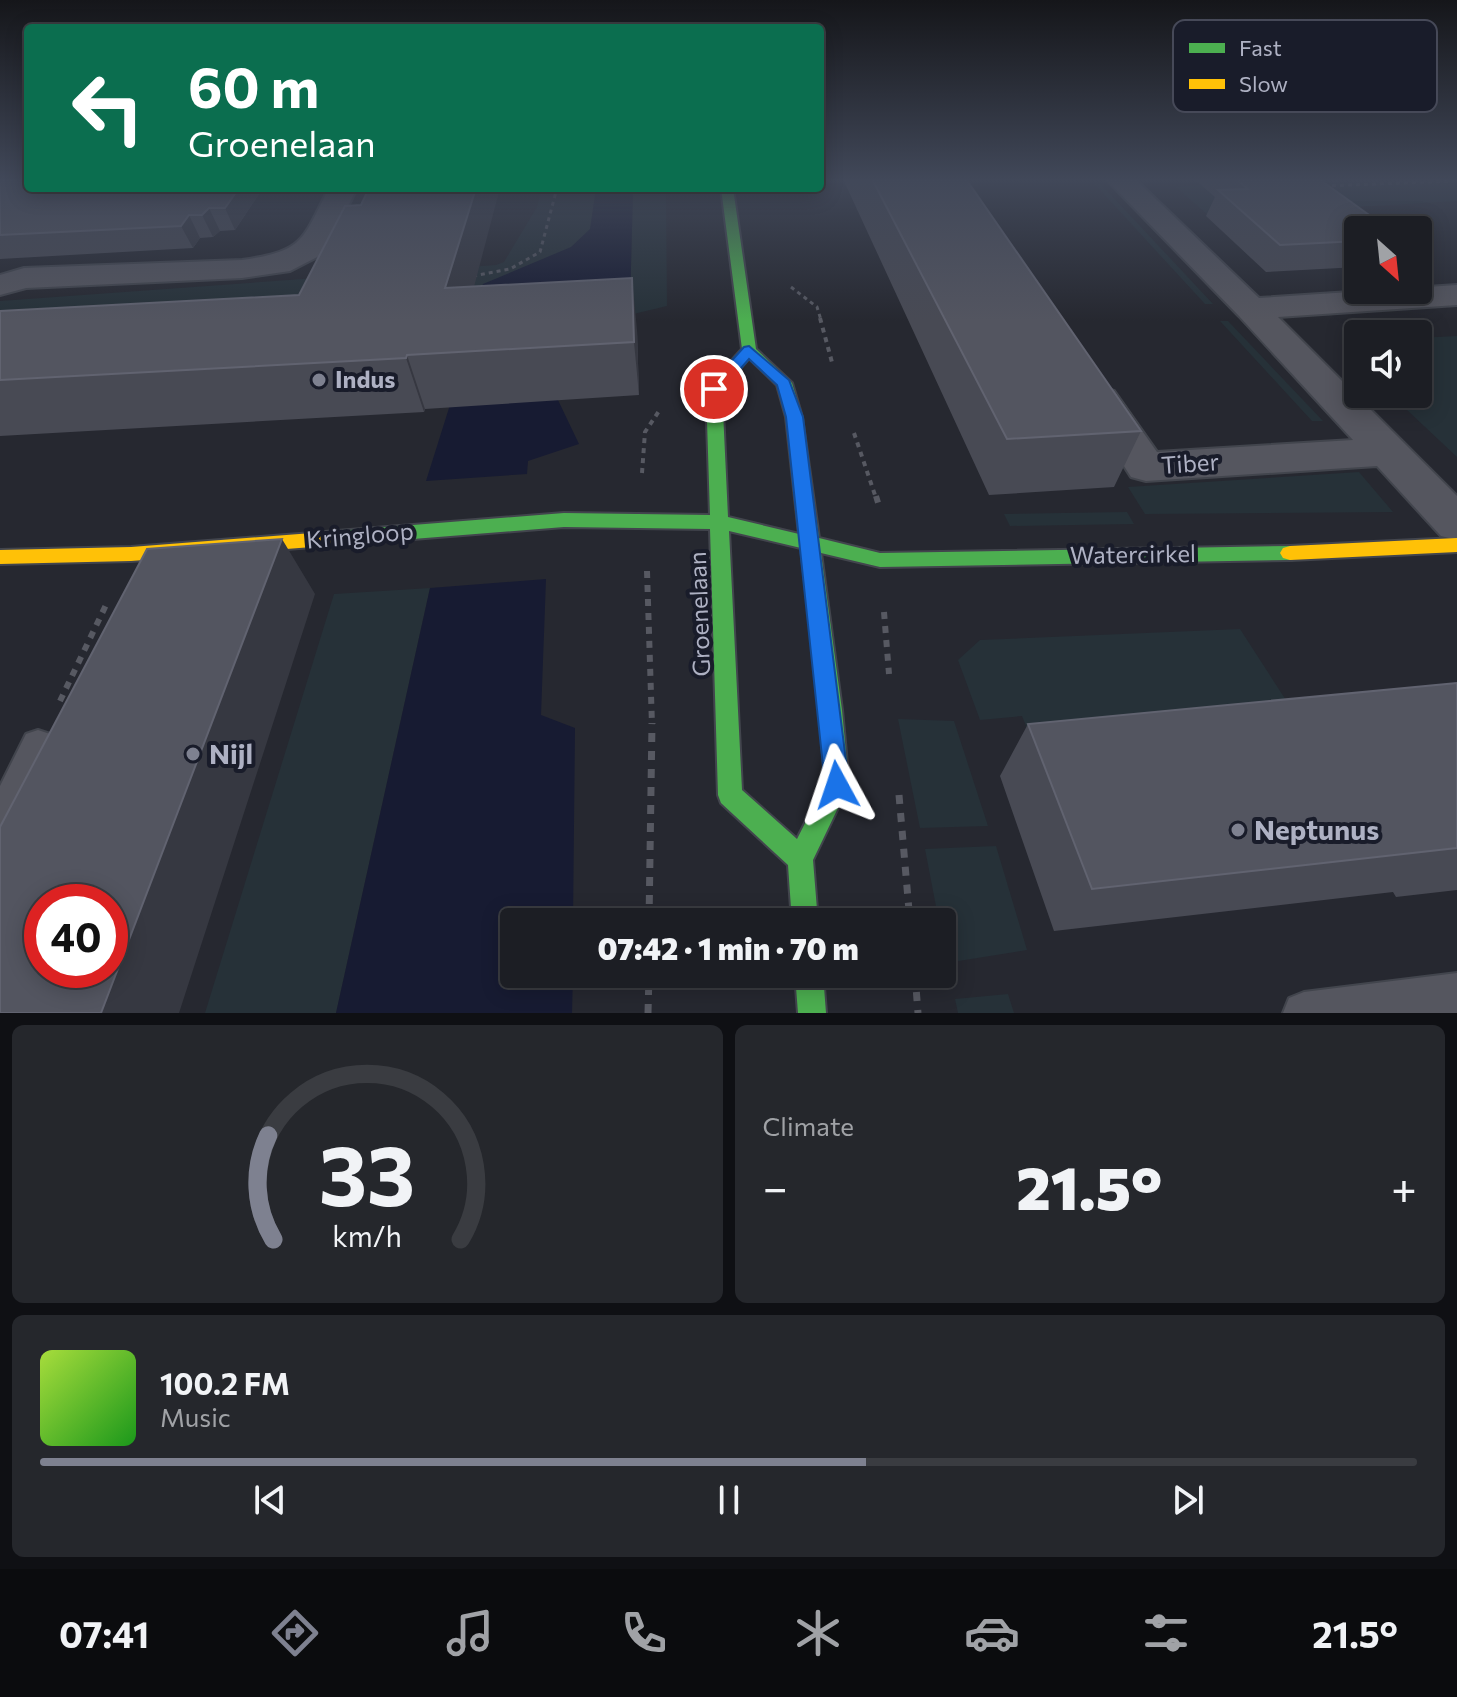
<!DOCTYPE html>
<html lang="en">
<head>
<meta charset="utf-8">
<style>
  body { margin:0; font-family:Commissioner,sans-serif; background:#25272c; color:#f1f3f6; height:100vh; display:flex; flex-direction:column; font-size:30px; white-space:nowrap }
  * { box-sizing:border-box; margin:0 }
  p { font-size:26px; color:#a0a2a6 }
  .icon { flex:none; width:44px; height:44px; fill:none; stroke:currentColor; stroke-width:2; stroke-linecap:round; stroke-linejoin:round }
  .map { position:relative; height:1013px; overflow:hidden }
  .details { display:flex; flex-direction:column; gap:12px; padding:12px; background:#0f1014; flex:1 }
  .details>* { flex:none }
  .hud { position:absolute; left:24px; top:24px; width:800px; height:168px; border-radius:8px; box-shadow:0 4px 20px #0003,0 0 0 2px #3a3c41; background:#0b6e4f; color:#fff; overflow:hidden }
  .needle { width:52px; rotate:153deg }
  .tools { position:absolute; left:1344px; top:216px; display:grid; gap:16px }
  .tools a { display:grid; place-items:center; width:88px; height:88px; border-radius:8px; background:#1c1e24; box-shadow:0 4px 20px #0003,0 0 0 2px #3a3c41; font-size:40px }
  .speed { position:absolute; left:24px; top:884px; display:flex; gap:16px; font-size:40px; font-weight:700; text-align:center }
  .speed>* { display:grid; place-content:center; width:104px; height:104px; border-radius:50%; background:#1c1e24; box-shadow:0 4px 20px #0003,0 0 0 2px #3a3c41; line-height:1 }
  .speed .limit { border:12px solid #d22; background:#fff; color:#111 }
  .pin { position:absolute; display:grid; place-items:center; width:68px; height:68px; color:#fff; margin:-34px; border:4px solid #fff; border-radius:50%; box-shadow:0 2px 8px #0007 }
  .me { position:absolute; width:88px; margin:-44px; rotate:355deg; stroke-linejoin:round; filter:drop-shadow(0 0 6px #0008) }
  .turn { display:flex; align-items:center; gap:28px; height:168px; padding:0 32px; font-size:36px }
  .turn .icon { width:104px; height:104px; stroke-width:2.5 }
  .turn b { display:block; font-size:56px; line-height:68px }
  .big { font-size:60px; font-weight:800; line-height:1.1 }
  .details .tile { flex:1; display:flex; flex-direction:column; justify-content:center; gap:12px; min-width:0; padding:0 28px; border-radius:12px; background:#25272c }
  .details .dial { align-items:center; gap:0 }
  .dial svg { height:208px; overflow:visible; fill:none; stroke:#3a3c41; stroke-width:7; stroke-linecap:round; text-anchor:middle }
  .dial text { fill:#f1f3f6; stroke:none }
  .song { display:flex; align-items:center; gap:24px }
  .cover { width:96px; height:96px; border-radius:12px; background:linear-gradient(135deg,hsl(80 70% 55%),hsl(120 70% 35%)) }
  .played { height:8px; border-radius:4px; background:linear-gradient(90deg,#7e8190 60%,#3a3c41 60%) }
  .keys { display:flex; justify-content:space-around; direction:ltr }
  .heat { display:flex; justify-content:space-between; align-items:center; font-size:44px; direction:ltr }
  .details .tiles { flex:1; display:grid; gap:12px; grid-template-columns:1fr 1fr }
  .tile:last-child { grid-column:span 2 }
  .trip { position:absolute; left:500px; top:908px; width:456px; height:80px; border-radius:8px; background:#1c1e24; box-shadow:0 4px 20px #0003,0 0 0 2px #3a3c41; font-weight:800; line-height:80px; text-align:center }
  .dock { display:flex; height:128px; justify-content:space-around; align-items:center; background:#0b0c0e; color:#a0a2a6 }
  .dock .icon { width:56px; height:56px }
  .dock .current { color:#7e8190 }
  .dock b { font-size:36px; color:#f1f3f6 }
  .map>svg:first-child { display:block }
  .green { fill:#263138 }
  .water { fill:#171b32 }
  .lines { fill:none; stroke-linecap:round; stroke-linejoin:round }
  .lane-casing { stroke:#42454d; stroke-width:4 }
  .street-casing { stroke:#42454d; stroke-width:4 }
  .fast-casing { stroke:#42454d; stroke-width:4 }
  .slow-casing { stroke:#42454d; stroke-width:4 }
  .path-far3 { stroke:#575962; stroke-width:3; stroke-dasharray:4 4; stroke-linecap:butt }
  .path-far2 { stroke:#575962; stroke-width:4; stroke-dasharray:5 5; stroke-linecap:butt }
  .path-far1 { stroke:#575962; stroke-width:6; stroke-dasharray:7 7; stroke-linecap:butt }
  .path { stroke:#575962; stroke-width:7; stroke-dasharray:9 9; stroke-linecap:butt }
  .lane { fill:#55565f; fill-rule:evenodd }
  .street { fill:#55565f; fill-rule:evenodd }
  .fast { fill:#4caf50; fill-rule:evenodd }
  .slow { fill:#ffc107; fill-rule:evenodd }
  .wall { fill:#484a54 }
  .shaded-wall { fill:#363841 }
  .building { fill:#535560; stroke:#616370; stroke-width:2; fill-rule:evenodd }
  .route { fill:#1a73e8; stroke:#114b97; stroke-width:2 }
  .poi-dot { fill:#7e8190; stroke:#191c2a; stroke-width:3 }
  .labels { text-anchor:middle; stroke-width:8; stroke-linejoin:round; paint-order:stroke }
  .poi-label { font-size:24px; font-weight:bold; fill:#aeb1c3; stroke:#191c2a; text-anchor:start }
  .street-label { font-size:24px; fill:#aeb1c3; stroke:#191c2a }
  .near-poi-label { font-size:28px; font-weight:bold; fill:#aeb1c3; stroke:#191c2a; text-anchor:start }
  .key { fill:#191c2a; stroke:#464958; stroke-width:2 }
  .key-label { font-size:22px; fill:#aeb1c3 }
</style>
</head>
<body>
<div class="map">
<svg width="1457" height="1013" viewBox="0 0 1457 1013">
  <rect width="100%" height="100%" fill="#262830"/>
  <!-- green -->
  <path class="green" d="M 1090,179 L 1096,179 L 1213,304 L 1205,304 Z
    M 1279,179 L 1457,179 L 1457,201 L 1209,216 L 1176,187 Z
    M 542,188 L 599,188 L 595,230 L 570,254 L 486,295 L 0,318 L 0,301 L 496,265 L 504,262 L 537,207 Z
    M 633,188 L 666,188 L 667,306 L 604,321 L 630,306 Z
    M 1220,321 L 1228,321 L 1323,421 L 1312,421 Z
    M 1457,336 L 1457,457 L 1390,394 L 1418,394 L 1418,338 Z
    M 1359,472 L 1393,512 L 1145,514 L 1128,487 Z
    M 1127,512 L 1134,524 L 1010,526 L 1004,514 Z
    M 430,588 L 336,1013 L 205,1013 L 334,594 Z
    M 1240,629 L 1315,745 L 1035,748 L 1022,716 L 980,720 L 958,660 L 980,640 Z
    M 898,719 L 954,721 L 988,826 L 920,828 Z
    M 996,846 L 1027,950 L 946,963 L 942,922 L 939,922 L 925,849 Z
    M 1008,994 L 1014,1013 L 958,1013 L 955,999 Z"/>
  <!-- water -->
  <path class="water" d="M 596,188 L 633,188 L 630,307 L 558,400 L 579,444 L 528,461 L 527,474 L 426,481 L 472,335 L 483,284 L 571,247 L 590,229 Z
    M 546,579 L 541,715 L 575,728 L 573,922 L 514,922 L 514,974 L 573,974 L 572,1013 L 336,1013 L 430,588 Z"/>
  <g class="lines">
    <defs>
      <path id="lane" d="M 38,730 L 50,734 L 55,745 L 13,837 L 0,842 L 0,786 L 26,734 Z
        M 1457,973 L 1457,1013 L 1283,1013 L 1289,998 L 1304,992 Z"/>
      <path id="street" d="M 1106,179 L 1135,179 L 1259,298 L 1457,285 L 1457,305 L 1278,317 L 1457,496 L 1457,540 L 1441,536 L 1377,466 L 1146,481 L 1131,477 L 1081,399 L 1086,391 L 1100,387 L 1114,391 L 1157,452 L 1353,440 L 1239,316 Z
        M 329,188 L 357,188 L 325,253 L 290,271 L 242,278 L 26,288 L 0,295 L 0,275 L 24,268 L 242,260 C 305,251 302,240 329,188 Z"/>
      <path id="fast" d="M 721,188 L 733,188 L 756,349 L 792,383 L 802,417 L 819,538 L 880,553 L 1290,546 L 1297,548 L 1300,553 L 1297,558 L 1290,560 L 880,567 L 821,553 L 842,710 L 849,785 L 813,860 L 818,922 L 792,922 L 788,865 L 721,803 L 718,795 L 710,529 L 564,527 L 325,546 L 318,544 L 316,539 L 318,534 L 325,532 L 564,513 L 710,515 L 706,389 L 742,349 ZM 749,358 L 777,385 L 786,417 L 799,534 L 728,517 L 722,390 ZM 729,531 L 801,548 L 820,710 L 825,784 L 797,839 L 742,790 Z
        M 795,974 L 823,974 L 826,1013 L 798,1013 Z"/>
      <path id="slow" d="M 325,532 L 332,534 L 334,539 L 332,544 L 325,546 L 131,561 L 0,564 L 0,550 L 131,547 Z
        M 1457,538 L 1457,552 L 1290,560 L 1283,558 L 1280,553 L 1283,548 L 1290,546 Z"/>
    </defs>
    <!-- lane casing -->
    <use href="#lane" class="lane-casing"/>
    <!-- street casing -->
    <use href="#street" class="street-casing"/>
    <!-- fast casing -->
    <use href="#fast" class="fast-casing"/>
    <!-- slow casing -->
    <use href="#slow" class="slow-casing"/>
    <!-- path-far3 -->
    <path class="path-far3" d="M 1324,186 L 1454,181
      M 473,276 L 510,269 L 540,252 L 557,188
      M 791,287 L 817,307 L 821,320"/>
    <!-- path-far2 -->
    <path class="path-far2" d="M 820,318 L 833,366
      M 854,433 L 876,498
      M 642,473 L 645,432 L 661,408"/>
    <!-- path-far1 -->
    <path class="path-far1" d="M 876,496 L 879,506
      M 647,571 L 652,725
      M 884,612 L 889,674
      M 60,701 L 106,605"/>
    <!-- path -->
    <path class="path" d="M 899,795 L 910,922
      M 649,922 L 652,723
      M 915,974 L 918,1013
      M 648,1013 L 649,974"/>
    <!-- lane -->
    <use href="#lane" class="lane"/>
    <!-- street -->
    <use href="#street" class="street"/>
    <!-- fast -->
    <use href="#fast" class="fast"/>
    <!-- slow -->
    <use href="#slow" class="slow"/>
  </g>
  <!-- wall -->
  <path class="wall" d="M 0,179 L 28,188 L 263,188 L 235,230 L 220,231 L 213,237 L 200,238 L 193,248 L 0,259 Z
    M 843,179 L 966,179 L 1141,431 L 1114,487 L 989,495 Z
    M 1194,179 L 1319,179 L 1358,230 L 1358,267 L 1266,272 L 1206,216 L 1215,197 Z
    M 474,286 L 637,330 L 639,395 L 425,409 L 424,412 L 0,436 L 0,311 Z
    M 1457,683 L 1457,890 L 1396,897 L 1393,892 L 1054,931 L 1000,776 L 1028,724 Z"/>
  <!-- shaded-wall -->
  <path class="shaded-wall" d="M 239,188 L 263,188 L 235,230 L 225,208 Z
    M 476,188 L 500,188 L 460,340 L 445,288 Z
    M 209,208 L 220,231 L 213,237 L 202,215 Z
    M 189,215 L 200,238 L 193,248 L 181,226 Z
    M 632,278 L 637,330 L 639,395 L 634,342 Z
    M 407,355 L 425,409 L 424,412 L 406,358 Z
    M 282,539 L 315,594 L 179,1013 L 101,1013 Z"/>
  <!-- building -->
  <path class="building" d="M 0,179 L 28,179 L 28,188 L 239,188 L 225,208 L 209,208 L 202,215 L 189,215 L 181,226 L 0,235 Z
    M 872,179 L 966,179 L 1141,431 L 1007,439 Z
    M 1236,179 L 1319,179 L 1390,230 L 1358,230 L 1358,241 L 1280,245 L 1218,190 L 1248,189 Z
    M 369,188 L 476,188 L 445,288 L 632,278 L 634,342 L 407,355 L 406,358 L 0,380 L 0,311 L 299,295 L 345,206 L 361,205 Z
    M 282,539 L 101,1013 L 0,1013 L 0,827 L 147,549 ZM 42,902 L 110,902 L 110,970 L 42,970 Z
    M 1457,683 L 1457,848 L 1092,889 L 1028,724 Z"/>
  <!-- sky -->
  <linearGradient id="sky" x2="0" y2="1"><stop stop-color="#15161a"/><stop offset="0.56" stop-color="#414859"/><stop offset="1" stop-color="#414859" stop-opacity="0"/></linearGradient>
  <rect width="1457" height="321" fill="url(#sky)"/>
  <!-- route -->
  <path class="route" d="M 749,346 L 789,380 L 803,417 L 849,785 L 846,793 L 837,797 L 828,793 L 825,785 L 786,417 L 777,385 L 749,359 L 720,392 L 714,393 L 706,389 L 744,347 Z"/>
  <!-- markers -->
  <g class="poi-dot">
    <circle cx="319" cy="380" r="8"/>
    <circle cx="193" cy="754" r="8"/>
    <circle cx="1238" cy="830" r="8"/>
  </g>
  <g class="labels">
    <!-- poi labels -->
    <g class="poi-label">
      <text x="335" y="388">Indus</text>
    </g>
    <!-- street labels -->
    <g class="street-label">
      <text transform="translate(1190 464) rotate(-4)" y="8">Tiber</text>
      <text transform="translate(360 536) rotate(-5)" y="8">Kringloop</text>
      <text transform="translate(1133 555) rotate(-1)" y="8">Watercirkel</text>
      <text transform="translate(700 614) rotate(-92)" y="8">Groenelaan</text>
    </g>
    <!-- near-poi labels -->
    <g class="near-poi-label">
      <text x="209" y="764">Nijl</text>
      <text x="1254" y="840">Neptunus</text>
    </g>
  </g>
  <!-- legend -->
  <rect x="1173" y="20" width="264" height="92" rx="12" class="key"/>
  <rect x="1189" y="43" width="36" height="10" fill="#4caf50"/>
  <rect x="1189" y="79" width="36" height="10" fill="#ffc107"/>
  <g class="key-label">
    <text x="1239" y="56">Fast</text>
    <text x="1239" y="92">Slow</text>
  </g>
</svg>
<div class="tools">
<a><svg class="needle" viewBox="-14 -14 28 28"><path d="M0-13l5 13h-10z" fill="#e53935"/><path d="M0 13l5-13h-10z" fill="#a0a2a6"/></svg></a>
<a><svg class="icon" aria-label="sound" viewBox="0 0 24 24"><path d="M4 9h4l5-4v14l-5-4H4zM17 9q2 3 0 6"/></svg></a>
</div>
<div class="speed"><div class="limit">40</div></div>
<div class="pin" style="left:714px;top:389px;background:#d93025"><svg class="icon" aria-label="arrive" viewBox="0 0 24 24"><path d="M6 21V4h12l-3 4 3 4H6"/></svg></div>
<svg class="me" style="left:837px;top:785px" viewBox="-20 -20 40 40"><path d="M0-17L14 15 0 8-14 15z" fill="#1a73e8" stroke="#fff" stroke-width="4"/></svg>
<div class="trip">07:42 · 1 min · 70 m</div>
<div class="hud">
<div class="turn"><svg class="icon" aria-label="left" viewBox="0 0 24 24"><path d="M17 20v-9H6M10 6l-5 5 5 5"/></svg><div><b>60 m</b>Groenelaan</div></div>
</div>
</div>
<section class="details">
<div class="tiles">
<div class="tile dial"><svg viewBox="0 0 100 80">
<path d="M14 69A42 42 0 1 1 86 69"/>
<path d="M14 69A42 42 0 0 1 12 29" stroke="#7e8190"/>
<text x="50" y="56" font-size="32" font-weight="700">33</text>
<text x="50" y="72" font-size="11">km/h</text>
</svg></div>
<div class="tile"><p>Climate</p>
<div class="heat"><a>−</a><b class="big">21.5°</b><a>+</a></div>
</div>
<div class="tile">
<div class="song"><i class="cover"></i><div><b>100.2 FM</b><p>Music</p></div></div>
<div class="played"></div>
<div class="keys"><svg class="icon" aria-label="previous" viewBox="0 0 24 24"><path d="M18 5L8 12l10 7zM5 5v14"/></svg><svg class="icon" aria-label="pause" viewBox="0 0 24 24"><path d="M8 5v14M16 5v14"/></svg><svg class="icon" aria-label="next" viewBox="0 0 24 24"><path d="M6 5l10 7-10 7zM19 5v14"/></svg></div>
</div>
</div>
</section>
<nav class="dock">
<b>07:41</b>
<svg class="icon current" aria-label="directions" viewBox="0 0 24 24"><path d="M12 3l9 9-9 9-9-9zM9 14v-3h6M13 9l2 2-2 2"/></svg>
<svg class="icon" aria-label="music" viewBox="0 0 24 24"><path d="M9 18V5l10-2v13"/><circle cx="6" cy="18" r="3"/><circle cx="16" cy="16" r="3"/></svg>
<svg class="icon" aria-label="phone" viewBox="0 0 24 24"><path d="M5 4h4l2 5-3 2q2 4 5 5l2-3 5 2v4C11 20 4 13 5 4z"/></svg>
<svg class="icon" aria-label="climate" viewBox="0 0 24 24"><path d="M12 3v18M4 7l16 10M4 17L20 7"/></svg>
<svg class="icon" aria-label="car" viewBox="0 0 24 24"><path d="M5 17H2v-5l4-1 3-4h7l3 4 3 1v5h-3M9 17h6M6 11h13"/><circle cx="7" cy="17" r="2"/><circle cx="17" cy="17" r="2"/></svg>
<svg class="icon" aria-label="filters" viewBox="0 0 24 24"><path d="M4 7h16M4 17h16"/><circle cx="9" cy="7" r="2"/><circle cx="15" cy="17" r="2"/></svg>
<b>21.5°</b>
</nav>
</body>
</html>
